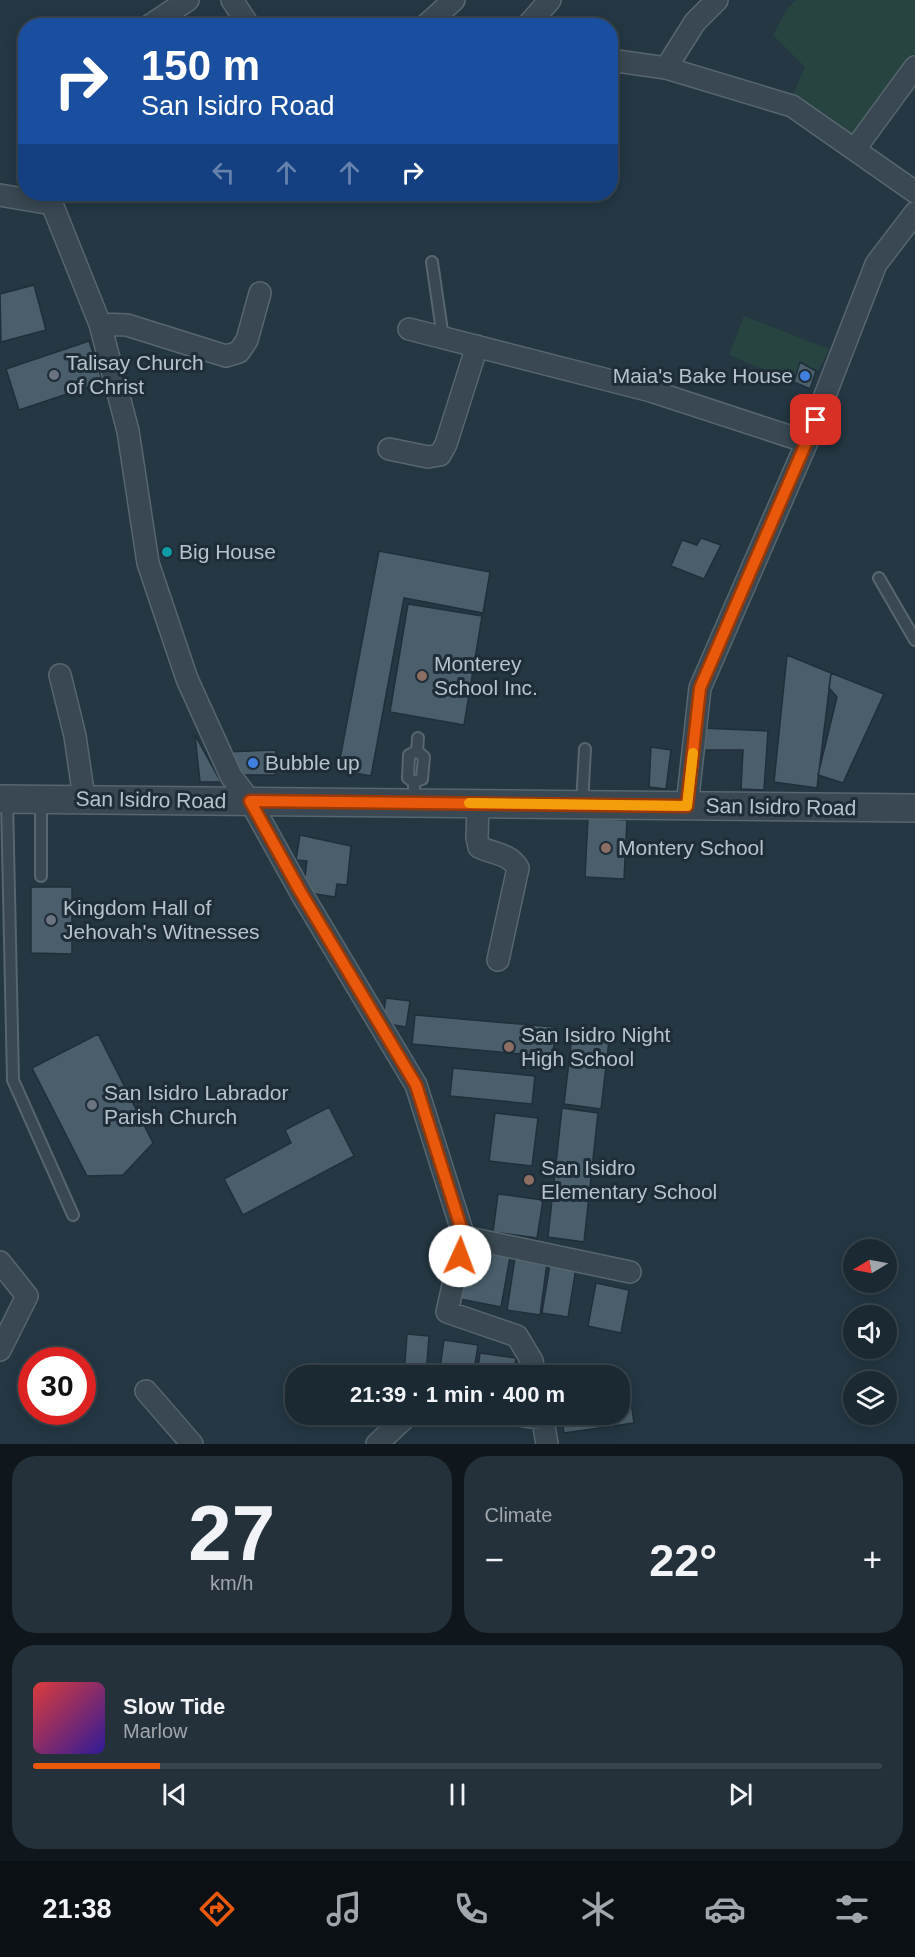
<!DOCTYPE html>
<html lang="en">
<head>
<meta charset="utf-8">
<style>
  body { margin:0; font-family:Helvetica,sans-serif; background:#24313a; color:#f1f3f6; height:100vh; display:flex; flex-direction:column; font-size:22px; white-space:nowrap }
  * { box-sizing:border-box; margin:0 }
  p { font-size:20px; color:#a0a6ac }
  .icon { flex:none; width:33px; height:33px; fill:none; stroke:currentColor; stroke-width:2; stroke-linecap:round; stroke-linejoin:round }
  .map { position:relative; height:1444px; overflow:hidden }
  .sheet { display:flex; flex-direction:column; gap:12px; padding:12px; background:#0f171c; flex:1 }
  .sheet>* { flex:none }
  .top-card { position:absolute; left:18px; top:18px; width:600px; height:183px; border-radius:24px; box-shadow:0 3px 15px #0003,0 0 0 2px #39454d; background:#1a4fa0; color:#fff; overflow:hidden }
  .needle { width:39px; rotate:260deg }
  .tools { position:absolute; left:843px; top:1239px; display:grid; gap:12px }
  .tools a { display:grid; place-items:center; width:54px; height:54px; border-radius:50%; background:#1b2932; box-shadow:0 3px 15px #0003,0 0 0 2px #39454d; font-size:30px }
  .speed { position:absolute; left:18px; top:1347px; display:flex; gap:12px; font-size:30px; font-weight:700; text-align:center }
  .speed>* { display:grid; place-content:center; width:78px; height:78px; border-radius:50%; background:#1b2932; box-shadow:0 3px 15px #0003,0 0 0 2px #39454d; line-height:1 }
  .speed .limit { border:9px solid #d22; background:#fff; color:#111 }
  .pin { position:absolute; display:grid; place-items:center; width:51px; height:51px; color:#fff; margin:-26px; border-radius:12px; box-shadow:0 3px 9px #0006 }
  .me { position:absolute; width:66px; margin:-33px; rotate:2deg; stroke-linejoin:round; filter:drop-shadow(0 0 4px #0008) }
  .turn { display:flex; align-items:center; gap:21px; height:126px; padding:0 24px; font-size:27px }
  .turn .icon { width:78px; height:78px; stroke-width:2.5 }
  .turn b { display:block; font-size:42px; line-height:51px }
  .lanes { display:flex; align-items:center; height:57px; padding:0 24px; background:#0003; justify-content:center; gap:30px; direction:ltr }
  .lanes .off { opacity:.35 }
  .big { font-size:45px; font-weight:800; line-height:1.1 }
  .sheet .tile { flex:1; display:flex; flex-direction:column; justify-content:center; gap:9px; min-width:0; padding:0 21px; border-radius:24px; background:#24313a }
  .sheet .dial { align-items:center; gap:0 }
  .dial b { font-size:78px; line-height:1 }
  .song { display:flex; align-items:center; gap:18px }
  .cover { width:72px; height:72px; border-radius:9px; background:linear-gradient(135deg,hsl(0 70% 55%),hsl(250 70% 35%)) }
  .played { height:6px; border-radius:3px; background:linear-gradient(90deg,#ea580c 15%,#39454d 15%) }
  .keys { display:flex; justify-content:space-around; direction:ltr }
  .heat { display:flex; justify-content:space-between; align-items:center; font-size:33px; direction:ltr }
  .sheet .tiles { flex:1; display:grid; gap:12px; grid-template-columns:1fr 1fr }
  .tile:last-child { grid-column:span 2 }
  .trip { position:absolute; left:285px; top:1365px; width:345px; height:60px; border-radius:24px; background:#1b2932; box-shadow:0 3px 15px #0003,0 0 0 2px #39454d; font-weight:800; line-height:60px; text-align:center }
  .dock { display:flex; height:96px; justify-content:space-around; align-items:center; background:#0b1014; color:#a0a6ac }
  .dock .icon { width:42px; height:42px }
  .dock .current { color:#ea580c }
  .dock b { font-size:27px; color:#f1f3f6 }
  .map>svg:first-child { display:block }
  .green { fill:#274441 }
  .building { fill:#4a5f6b; stroke:#202f3a; stroke-width:1.5 }
  .lines { fill:none; stroke-linecap:round; stroke-linejoin:round }
  .service-casing { stroke:#57666f; stroke-width:14 }
  .minor-casing { stroke:#57666f; stroke-width:24 }
  .tertiary-casing { stroke:#57666f; stroke-width:30 }
  .service { stroke:#394852; stroke-width:10 }
  .minor { stroke:#394852; stroke-width:21 }
  .tertiary { stroke:#394852; stroke-width:27 }
  .route-casing { stroke:#983908; stroke-width:15 }
  .route { stroke:#ea580c; stroke-width:10 }
  .slow { stroke:#f59e0b; stroke-width:10 }
  .worship-dot { fill:#6b7280; stroke:#1e2d38; stroke-width:2 }
  .shop-dot { fill:#3f7fe0; stroke:#1e2d38; stroke-width:2 }
  .culture-dot { fill:#0f9aa8; stroke:#1e2d38; stroke-width:2 }
  .education-dot { fill:#8d6e63; stroke:#1e2d38; stroke-width:2 }
  .labels { text-anchor:middle; stroke-width:6; stroke-linejoin:round; paint-order:stroke }
  .poi-label { font-size:21px; fill:#b6c3cc; stroke:#1e2d38; text-anchor:start }
  .street-label { font-size:21px; fill:#b6c3cc; stroke:#1e2d38 }
</style>
</head>
<body>
<div class="map">
<svg width="915" height="1444" viewBox="0 0 915 1444">
  <rect width="100%" height="100%" fill="#243743"/>
  <!-- green -->
  <path class="green" d="M 796,0 L 915,0 L 915,57 L 853,142 L 788,105 L 805,67 L 773,35 L 787,9 Z
    M 744,316 L 829,349 L 818,371 L 800,362 L 794,382 L 729,355 Z"/>
  <!-- building -->
  <path class="building" d="M 26,111 L 26,152 L 16,113 Z
    M 34,285 L 46,330 L 1,342 L 0,294 Z
    M 89,341 L 103,382 L 19,410 L 6,369 Z
    M 800,362 L 816,371 L 810,389 L 794,382 Z
    M 701,538 L 721,545 L 704,579 L 671,566 L 682,540 L 697,545 Z
    M 379,551 L 490,572 L 483,613 L 404,598 L 371,776 L 338,770 Z
    M 408,604 L 482,616 L 464,725 L 390,712 Z
    M 787,655 L 831,673 L 817,788 L 774,782 Z
    M 831,673 L 884,694 L 843,783 L 818,775 L 837,697 L 829,688 Z
    M 702,728 L 768,731 L 764,790 L 741,789 L 743,750 L 704,750 Z
    M 195,735 L 221,782 L 200,782 Z
    M 651,747 L 671,750 L 666,789 L 649,787 Z
    M 276,750 L 275,775 L 237,775 L 225,752 Z
    M 588,818 L 627,820 L 624,879 L 585,877 Z
    M 300,835 L 351,846 L 347,885 L 337,884 L 335,897 L 303,892 L 307,861 L 296,860 Z
    M 31,887 L 72,887 L 72,954 L 31,953 Z
    M 386,998 L 410,1001 L 406,1027 L 382,1023 Z
    M 415,1015 L 555,1027 L 553,1057 L 412,1044 Z
    M 573,1028 L 610,1032 L 601,1109 L 564,1104 Z
    M 98,1034 L 153,1143 L 123,1175 L 87,1176 L 32,1068 Z
    M 453,1068 L 535,1076 L 532,1104 L 450,1096 Z
    M 329,1107 L 354,1156 L 243,1215 L 224,1179 L 291,1143 L 285,1130 Z
    M 562,1108 L 598,1113 L 584,1242 L 548,1237 Z
    M 495,1113 L 538,1118 L 532,1166 L 489,1161 Z
    M 498,1194 L 543,1200 L 537,1238 L 493,1232 Z
    M 469,1249 L 510,1257 L 501,1307 L 460,1299 Z
    M 515,1258 L 547,1263 L 540,1315 L 507,1310 Z
    M 550,1264 L 576,1268 L 568,1317 L 542,1313 Z
    M 596,1283 L 629,1290 L 621,1333 L 588,1326 Z
    M 407,1334 L 429,1336 L 426,1376 L 404,1376 Z
    M 444,1340 L 478,1345 L 473,1376 L 439,1376 Z
    M 480,1353 L 516,1358 L 513,1376 L 477,1376 Z
    M 629,1389 L 634,1423 L 564,1433 L 561,1414 L 620,1414 L 620,1391 Z"/>
  <g class="lines">
    <defs>
      <path id="service" d="M 432,262 L 443,338
        M 879,578 L 915,640
        M 414,782 L 422,779 L 424,757 L 417,751
        M 7,800 L 13,1080 L 73,1215
        M 414,803 L 414,782 L 408,778 L 409,755 L 417,751 L 418,738
        M 582,804 L 585,749
        M 41,876 L 41,799"/>
      <path id="minor" d="M 232,0 L 249,26
        M 149,26 L 188,0
        M 425,26 L 454,0
        M 527,26 L 550,0
        M 610,60 L 666,68 L 792,106 L 915,192
        M 666,68 L 695,22 L 717,0
        M 855,149 L 915,67
        M 0,195 L 52,204
        M 52,204 L 100,324 L 128,431 L 148,563 L 187,679 L 231,776 L 250,801 L 300,891 L 416,1085 L 464,1237 L 447,1312 L 517,1336 L 532,1361 L 535,1376
        M 100,324 L 127,325 L 226,356 L 239,352 L 247,340 L 260,293
        M 409,329 L 651,391 L 807,442
        M 389,449 L 428,457 L 440,455 L 446,444 L 477,346
        M 60,675 L 75,736 L 84,798
        M 478,803 L 477,838 L 479,847 C 493,854 509,853 518,868 L 498,960
        M 687,806 L 700,688 L 807,442 L 876,264 L 915,213
        M 464,1237 L 630,1272
        M 0,1262 L 27,1296 L 0,1350
        M 146,1391 L 192,1444
        M 512,1414 L 543,1419
        M 542,1414 L 547,1444
        M 377,1444 L 409,1414"/>
      <path id="tertiary" d="M 0,799 L 915,808"/>
    </defs>
    <!-- service casing -->
    <use href="#service" class="service-casing"/>
    <!-- minor casing -->
    <use href="#minor" class="minor-casing"/>
    <!-- tertiary casing -->
    <use href="#tertiary" class="tertiary-casing"/>
    <!-- service -->
    <use href="#service" class="service"/>
    <!-- minor -->
    <use href="#minor" class="minor"/>
    <!-- tertiary -->
    <use href="#tertiary" class="tertiary"/>
  </g>
  <g class="lines">
    <defs>
      <path id="route" d="M 460,1256 L 464,1237 L 416,1085 L 300,891 L 250,801 L 687,806 L 700,688 L 816,420"/>
    </defs>
    <!-- route casing -->
    <use href="#route" class="route-casing"/>
    <!-- route -->
    <use href="#route" class="route"/>
    <!-- slow -->
    <path class="slow" d="M 469,803 L 687,806 L 693,753"/>
  </g>
  <!-- markers -->
  <g class="worship-dot">
    <circle cx="54" cy="375" r="6"/>
    <circle cx="51" cy="920" r="6"/>
    <circle cx="92" cy="1105" r="6"/>
  </g>
  <g class="shop-dot">
    <circle cx="805" cy="376" r="6"/>
    <circle cx="253" cy="763" r="6"/>
  </g>
  <circle class="culture-dot" cx="167" cy="552" r="6"/>
  <g class="education-dot">
    <circle cx="422" cy="676" r="6"/>
    <circle cx="606" cy="848" r="6"/>
    <circle cx="509" cy="1047" r="6"/>
    <circle cx="529" cy="1180" r="6"/>
  </g>
  <g class="labels">
    <!-- poi labels -->
    <g class="poi-label">
      <text x="66" y="370">Talisay Church<tspan x="66" dy="24">of Christ</tspan></text>
      <text x="793" y="383" text-anchor="end">Maia's Bake House</text>
      <text x="179" y="559">Big House</text>
      <text x="434" y="671">Monterey<tspan x="434" dy="24">School Inc.</tspan></text>
      <text x="265" y="770">Bubble up</text>
      <text x="618" y="855">Montery School</text>
      <text x="63" y="915">Kingdom Hall of<tspan x="63" dy="24">Jehovah's Witnesses</tspan></text>
      <text x="521" y="1042">San Isidro Night<tspan x="521" dy="24">High School</tspan></text>
      <text x="104" y="1100">San Isidro Labrador<tspan x="104" dy="24">Parish Church</tspan></text>
      <text x="541" y="1175">San Isidro<tspan x="541" dy="24">Elementary School</tspan></text>
    </g>
    <!-- street labels -->
    <g class="street-label">
      <text transform="translate(151 800) rotate(1)" y="7">San Isidro Road</text>
      <text transform="translate(781 807) rotate(1)" y="7">San Isidro Road</text>
    </g>
  </g>
</svg>
<div class="tools">
<a><svg class="needle" viewBox="-14 -14 28 28"><path d="M0-13l5 13h-10z" fill="#e53935"/><path d="M0 13l5-13h-10z" fill="#a0a6ac"/></svg></a>
<a><svg class="icon" aria-label="sound" viewBox="0 0 24 24"><path d="M4 9h4l5-4v14l-5-4H4zM17 9q2 3 0 6"/></svg></a>
<a><svg class="icon" aria-label="layers" viewBox="0 0 24 24"><path d="M12 4l9 5-9 5-9-5zM3 14l9 5 9-5"/></svg></a>
</div>
<div class="speed"><div class="limit">30</div></div>
<div class="pin" style="left:816px;top:420px;background:#d93025"><svg class="icon" aria-label="arrive" viewBox="0 0 24 24"><path d="M6 21V4h12l-3 4 3 4H6"/></svg></div>
<svg class="me" style="left:460px;top:1256px" viewBox="-20 -20 40 40"><circle r="19" fill="#fff"/><path d="M0-13L10 11 0 6-10 11z" fill="#ea580c"/></svg>
<div class="trip">21:39 · 1 min · 400 m</div>
<div class="top-card">
<div class="turn"><svg class="icon" aria-label="right" viewBox="0 0 24 24"><path d="M7 20v-9h11M14 6l5 5-5 5"/></svg><div><b>150 m</b>San Isidro Road</div></div>
<div class="lanes"><svg class="icon off" aria-label="left" viewBox="0 0 24 24"><path d="M17 20v-9H6M10 6l-5 5 5 5"/></svg><svg class="icon off" aria-label="ahead" viewBox="0 0 24 24"><path d="M12 20V5M6 11l6-6 6 6"/></svg><svg class="icon off" aria-label="ahead" viewBox="0 0 24 24"><path d="M12 20V5M6 11l6-6 6 6"/></svg><svg class="icon" aria-label="right" viewBox="0 0 24 24"><path d="M7 20v-9h11M14 6l5 5-5 5"/></svg></div>
</div>
</div>
<section class="sheet">
<div class="tiles">
<div class="tile dial"><b>27</b><p>km/h</p></div>
<div class="tile"><p>Climate</p>
<div class="heat"><a>−</a><b class="big">22°</b><a>+</a></div>
</div>
<div class="tile">
<div class="song"><i class="cover"></i><div><b>Slow Tide</b><p>Marlow</p></div></div>
<div class="played"></div>
<div class="keys"><svg class="icon" aria-label="previous" viewBox="0 0 24 24"><path d="M18 5L8 12l10 7zM5 5v14"/></svg><svg class="icon" aria-label="pause" viewBox="0 0 24 24"><path d="M8 5v14M16 5v14"/></svg><svg class="icon" aria-label="next" viewBox="0 0 24 24"><path d="M6 5l10 7-10 7zM19 5v14"/></svg></div>
</div>
</div>
</section>
<nav class="dock">
<b>21:38</b>
<svg class="icon current" aria-label="directions" viewBox="0 0 24 24"><path d="M12 3l9 9-9 9-9-9zM9 14v-3h6M13 9l2 2-2 2"/></svg>
<svg class="icon" aria-label="music" viewBox="0 0 24 24"><path d="M9 18V5l10-2v13"/><circle cx="6" cy="18" r="3"/><circle cx="16" cy="16" r="3"/></svg>
<svg class="icon" aria-label="phone" viewBox="0 0 24 24"><path d="M5 4h4l2 5-3 2q2 4 5 5l2-3 5 2v4C11 20 4 13 5 4z"/></svg>
<svg class="icon" aria-label="climate" viewBox="0 0 24 24"><path d="M12 3v18M4 7l16 10M4 17L20 7"/></svg>
<svg class="icon" aria-label="car" viewBox="0 0 24 24"><path d="M5 17H2v-5l4-1 3-4h7l3 4 3 1v5h-3M9 17h6M6 11h13"/><circle cx="7" cy="17" r="2"/><circle cx="17" cy="17" r="2"/></svg>
<svg class="icon" aria-label="filters" viewBox="0 0 24 24"><path d="M4 7h16M4 17h16"/><circle cx="9" cy="7" r="2"/><circle cx="15" cy="17" r="2"/></svg>
</nav>
</body>
</html>
